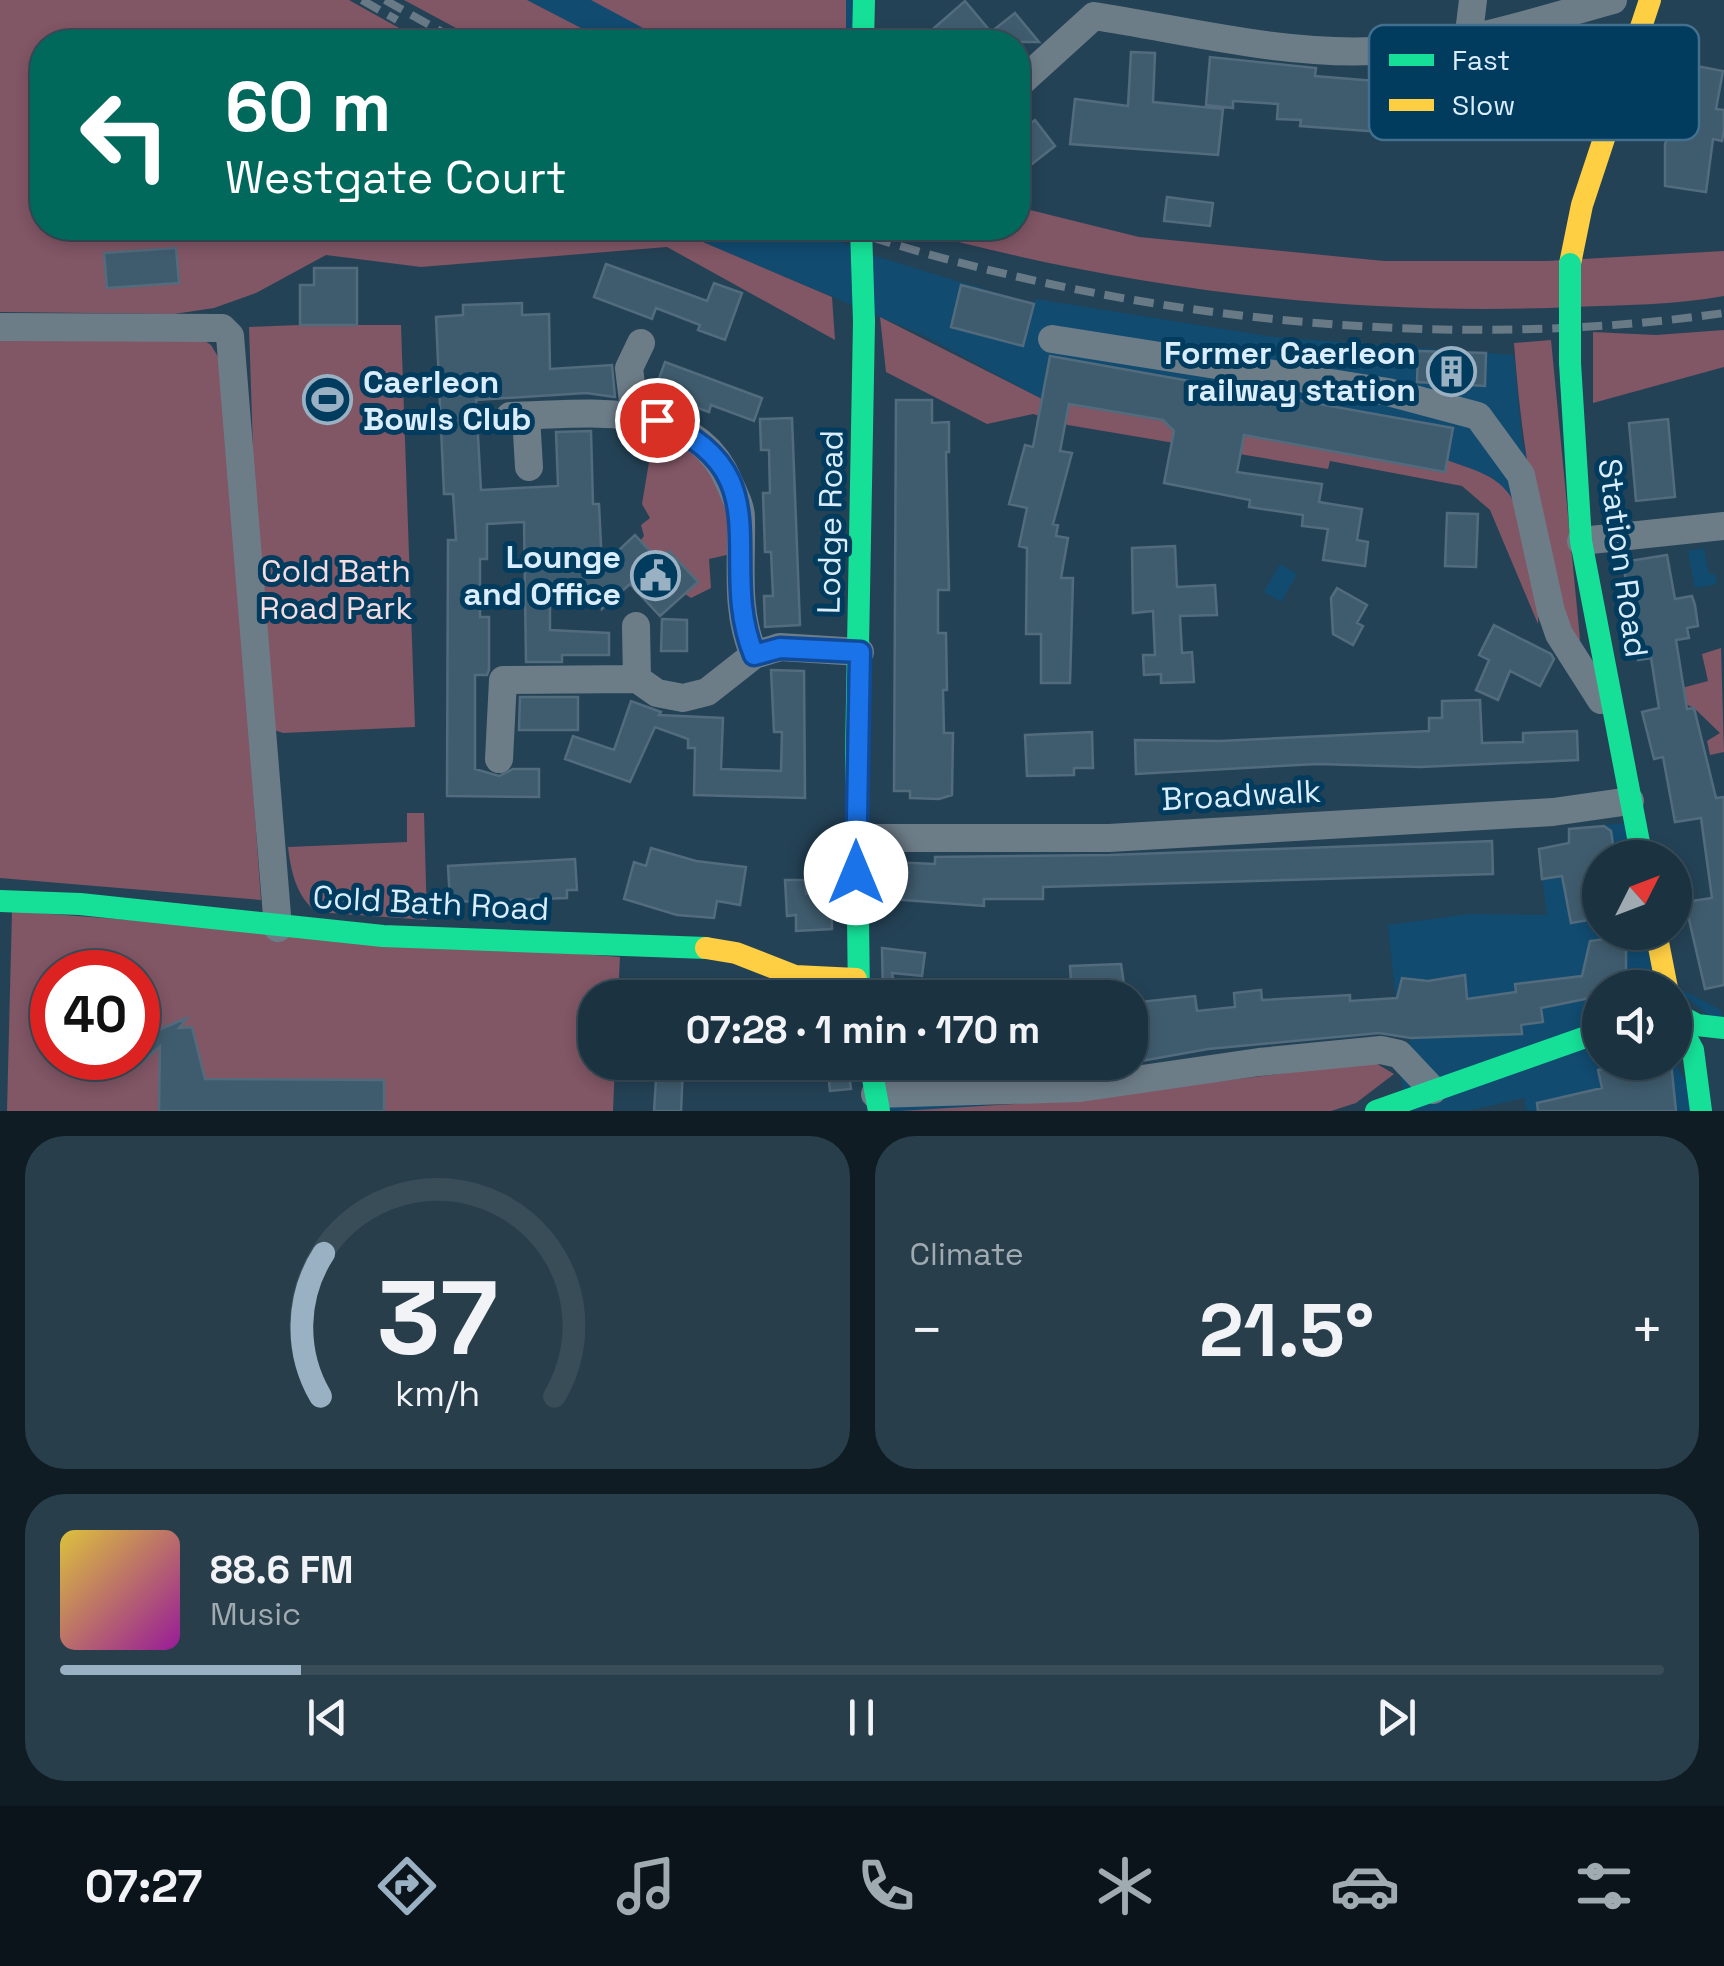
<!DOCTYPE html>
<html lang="en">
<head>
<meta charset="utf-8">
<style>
  body { margin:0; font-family:"Space Grotesk",sans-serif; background:#283e4b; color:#f1f3f6; height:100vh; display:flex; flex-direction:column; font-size:38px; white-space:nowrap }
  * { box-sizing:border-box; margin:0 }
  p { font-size:32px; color:#a0aab1 }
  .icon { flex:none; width:55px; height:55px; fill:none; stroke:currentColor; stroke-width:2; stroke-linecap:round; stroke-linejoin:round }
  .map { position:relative; height:1111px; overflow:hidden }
  .drawer { display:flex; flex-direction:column; gap:25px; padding:25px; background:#0f1c23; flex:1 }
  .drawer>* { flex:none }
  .hud { position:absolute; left:30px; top:30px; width:1000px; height:210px; border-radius:40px; box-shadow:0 5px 15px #0003,0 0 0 2px #394d59; background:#00695c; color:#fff; overflow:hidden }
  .needle { width:65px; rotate:48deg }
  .controls { position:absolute; left:1582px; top:840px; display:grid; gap:20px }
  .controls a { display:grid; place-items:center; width:110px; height:110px; border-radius:50%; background:#1b3240; box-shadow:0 5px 15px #0003,0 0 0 2px #394d59; font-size:50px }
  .speed { position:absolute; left:30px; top:950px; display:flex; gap:20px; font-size:50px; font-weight:700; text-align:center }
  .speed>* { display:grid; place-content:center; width:130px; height:130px; border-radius:50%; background:#1b3240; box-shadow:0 5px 15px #0003,0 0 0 2px #394d59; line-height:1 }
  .speed .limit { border:15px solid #d22; background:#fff; color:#111 }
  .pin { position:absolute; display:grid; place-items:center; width:85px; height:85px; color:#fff; margin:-42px; border:5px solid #fff; border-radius:50%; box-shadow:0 2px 10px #0007 }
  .me { position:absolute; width:110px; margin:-55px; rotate:0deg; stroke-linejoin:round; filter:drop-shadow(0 0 8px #0008) }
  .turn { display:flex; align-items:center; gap:35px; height:210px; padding:0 30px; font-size:45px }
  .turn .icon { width:130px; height:130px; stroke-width:2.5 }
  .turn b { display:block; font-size:70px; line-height:85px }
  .big { font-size:75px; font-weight:700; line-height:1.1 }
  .drawer .tile { flex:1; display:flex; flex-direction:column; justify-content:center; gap:15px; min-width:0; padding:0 35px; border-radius:40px; background:#283e4b }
  .drawer .dial { align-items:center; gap:0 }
  .dial svg { height:260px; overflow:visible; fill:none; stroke:#394d59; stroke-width:7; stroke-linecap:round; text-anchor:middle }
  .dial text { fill:#f1f3f6; stroke:none }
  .song { display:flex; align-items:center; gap:30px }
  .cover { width:120px; height:120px; border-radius:15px; background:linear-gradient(135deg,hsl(50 70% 55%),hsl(300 70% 35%)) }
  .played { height:10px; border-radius:5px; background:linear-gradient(90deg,#9ab1c3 15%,#394d59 15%) }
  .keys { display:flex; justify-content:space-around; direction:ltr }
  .heat { display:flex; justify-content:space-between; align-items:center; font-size:55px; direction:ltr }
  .drawer .tiles { flex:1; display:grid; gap:25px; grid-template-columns:1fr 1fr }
  .tile:last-child { grid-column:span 2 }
  .trip { position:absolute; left:578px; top:980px; width:570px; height:100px; border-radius:40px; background:#1b3240; box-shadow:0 5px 15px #0003,0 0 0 2px #394d59; font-weight:700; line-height:100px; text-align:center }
  .tabs { display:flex; height:160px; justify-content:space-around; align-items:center; background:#0b141a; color:#a0aab1 }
  .tabs .icon { width:70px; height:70px }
  .tabs .current { color:#9ab1c3 }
  .tabs b { font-size:45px; color:#f1f3f6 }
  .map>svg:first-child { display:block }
  .built { fill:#114b70 }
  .green { fill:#815665; fill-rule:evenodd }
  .building { fill:#3f5c6e; stroke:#526b7d; stroke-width:2.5 }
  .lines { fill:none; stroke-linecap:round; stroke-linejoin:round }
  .street { stroke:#6d7d88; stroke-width:28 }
  .fast { stroke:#16e098; stroke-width:22 }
  .slow { stroke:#ffcf43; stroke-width:22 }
  .rail { stroke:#697a87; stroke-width:8; stroke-dasharray:20 10; stroke-linecap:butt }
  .fast-bridge { stroke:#16e098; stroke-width:22 }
  .route-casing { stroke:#114b97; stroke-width:25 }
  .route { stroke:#1a73e8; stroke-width:18 }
  .labels { text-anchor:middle; stroke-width:10; stroke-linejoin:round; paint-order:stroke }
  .poi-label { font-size:32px; font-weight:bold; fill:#d9edfd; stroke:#013b5e; text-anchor:end }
  .street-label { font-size:32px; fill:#d9edfd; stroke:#013b5e }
  .park-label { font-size:32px; fill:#f4dce1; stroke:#013b5e }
  .key { fill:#013b5e; stroke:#42708e; stroke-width:2.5 }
  .key-label { font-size:28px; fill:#d9edfd }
</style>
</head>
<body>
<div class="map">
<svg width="1724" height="1111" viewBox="0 0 1724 1111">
  <rect width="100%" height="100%" fill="#244256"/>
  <!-- built -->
  <path class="built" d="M 527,0 L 864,0 L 863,42 L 608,42 Z
    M 670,228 L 807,228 L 878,257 L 1034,304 L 1036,299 L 1274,337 L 1514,355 L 1522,441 L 1535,491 L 1510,495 L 1491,477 L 1447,460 L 1445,472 L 1042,399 L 925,336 Z
    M 1704,548 L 1709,574 L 1715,574 L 1717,584 L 1695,588 L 1688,551 Z
    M 1280,564 L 1297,574 L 1281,602 L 1264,592 Z
    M 1624,823 L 1642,857 L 1600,858 L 1600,932 L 1656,933 L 1665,981 L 1721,1010 L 1724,1028 L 1675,988 L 1600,988 L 1600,1062 L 1675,1062 L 1701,1111 L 1527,1111 L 1524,1098 L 1467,1111 L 1376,1111 L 1405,1101 L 1400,1071 L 1411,1037 L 1396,1001 L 1388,925 L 1469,914 L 1547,915 L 1539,849 L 1569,843 L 1569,829 Z
    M 863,1063 L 983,1063 L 982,1111 L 869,1111 Z"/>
  <!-- green -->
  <path class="green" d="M 0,0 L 349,0 L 424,42 L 42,42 L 42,228 L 670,228 L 832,297 L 835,340 L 667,247 L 421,267 L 326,255 L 256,293 L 214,308 L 174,314 L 0,312 Z
    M 404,0 L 527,0 L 608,42 L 482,42 Z
    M 591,0 L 846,0 L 846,42 L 669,42 Z
    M 1018,207 L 1139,237 L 1384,261 L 1547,261 L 1724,251 L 1724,296 C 1675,305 1622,305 1573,307 C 1348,317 1122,288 906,228 L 1018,228 Z
    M 880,317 L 1042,399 L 1445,472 L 1447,460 C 1468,468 1495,474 1509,494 C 1525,516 1540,597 1538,624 L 1490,510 L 1462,486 L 1330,461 L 1328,469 L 1068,425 L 1033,414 L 987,424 L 886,372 Z
    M 300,325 L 401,325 L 415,727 L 283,733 L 271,729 L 254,481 L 249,327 Z
    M 1724,330 L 1724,367 L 1593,403 L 1593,332 L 1656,335 Z
    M 0,335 L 196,335 L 211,345 L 223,365 L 261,900 L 0,878 Z
    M 1551,340 L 1580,639 L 1577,643 C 1537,557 1521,437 1514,343 Z
    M 654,432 C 713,449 730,499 731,554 L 709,559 L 711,588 L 691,598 L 685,594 L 697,581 L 670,551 L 659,561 L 640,541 L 644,536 L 641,525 L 650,518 L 642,504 Z
    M 1721,648 L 1724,752 L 1710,755 L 1707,741 L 1720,733 L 1694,708 L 1663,693 L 1708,681 L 1702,654 Z
    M 407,813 L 424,813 L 427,920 L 316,912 C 296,895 291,872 288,847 L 407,842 Z
    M 12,911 L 620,957 L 618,997 L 595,998 L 595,1062 L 615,1063 L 613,1111 L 7,1111 ZM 52,972 L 138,972 L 138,1058 L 52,1058 Z
    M 1374,1062 L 1394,1074 L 1356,1103 L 1331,1111 L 899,1111 L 1061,1101 Z"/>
  <!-- building -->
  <path class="building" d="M 965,1 L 991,32 L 1015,13 L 1039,42 L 918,42 Z
    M 1131,52 L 1155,53 L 1153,102 L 1223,109 L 1218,155 L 1070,144 L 1075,99 L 1128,106 Z
    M 1542,54 L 1569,59 L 1556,123 L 1485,107 L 1484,117 L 1429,110 L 1430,132 L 1396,133 L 1300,126 L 1301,120 L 1277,119 L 1278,104 L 1233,101 L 1233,108 L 1206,105 L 1210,57 L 1316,68 L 1315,76 L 1399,83 L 1398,69 L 1419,68 L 1500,81 L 1503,68 L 1537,75 Z
    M 1686,64 L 1723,71 L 1716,109 L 1724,110 L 1724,130 L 1722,141 L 1713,139 L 1706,192 L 1665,186 L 1665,145 Z
    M 1035,120 L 1055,146 L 1018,175 L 1018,133 Z
    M 1167,197 L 1213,203 L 1210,226 L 1164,221 Z
    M 176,248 L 179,283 L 107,288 L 104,253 Z
    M 606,264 L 707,301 L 714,283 L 742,293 L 725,340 L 698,330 L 700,325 L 656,308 L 652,319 L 594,297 Z
    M 314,268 L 357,268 L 357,325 L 300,325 L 300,285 L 314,285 Z
    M 961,285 L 1034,304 L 1023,346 L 951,327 Z
    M 522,303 L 522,315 L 549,314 L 550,369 L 612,365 L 615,397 L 586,393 L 476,400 L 481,490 L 558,486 L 556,432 L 591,431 L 593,504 L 599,504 L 602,566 L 635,535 L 659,561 L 669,551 L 698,582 L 660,616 L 630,584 L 602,609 L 602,590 L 550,591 L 550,630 L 609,633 L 609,655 L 562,655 L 562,662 L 526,662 L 524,522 L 487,524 L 487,559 L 480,559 L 480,617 L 489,617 L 489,670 L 487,675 L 475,675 L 475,769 L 499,776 L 513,769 L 539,769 L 539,797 L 447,796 L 448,540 L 456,540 L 453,494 L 444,494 L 436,317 L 463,315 L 463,305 Z
    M 1418,351 L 1486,353 L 1485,386 L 1417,382 Z
    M 1050,356 L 1453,428 L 1445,472 L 1244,435 L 1237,472 L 1322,484 L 1319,502 L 1362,509 L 1357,540 L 1368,542 L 1365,566 L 1323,560 L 1328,529 L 1302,526 L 1303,515 L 1249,507 L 1250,500 L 1164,483 L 1174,431 L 1163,420 L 1069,404 L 1060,451 L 1072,453 L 1053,524 L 1058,525 L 1056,536 L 1068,538 L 1061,578 L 1073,578 L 1070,683 L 1041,683 L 1041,634 L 1026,634 L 1027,548 L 1019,546 L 1027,508 L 1009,504 L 1025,445 L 1033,447 Z
    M 665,362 L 762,398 L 754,421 L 711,405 L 709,412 L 654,392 Z
    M 896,400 L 932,400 L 932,423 L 949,422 L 949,452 L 946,452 L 949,590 L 938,590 L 938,633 L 946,633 L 947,690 L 943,690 L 944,733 L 953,733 L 952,795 L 939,799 L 910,798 L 910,791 L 894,791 Z
    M 792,418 L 800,625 L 765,627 L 764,596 L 773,596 L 771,552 L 765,552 L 763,493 L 770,493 L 769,450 L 761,450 L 760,419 Z
    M 1668,419 L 1675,497 L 1636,501 L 1629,423 Z
    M 1447,513 L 1478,514 L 1476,567 L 1445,566 Z
    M 1175,546 L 1177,587 L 1215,585 L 1217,615 L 1180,616 L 1182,653 L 1192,652 L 1194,682 L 1161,683 L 1161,674 L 1144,675 L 1143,655 L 1155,655 L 1153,611 L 1133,613 L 1132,548 Z
    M 1667,555 L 1675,599 L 1692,596 L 1695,605 L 1698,626 L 1687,628 L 1689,638 L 1676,640 L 1687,709 L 1694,708 L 1716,798 L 1724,797 L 1724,985 L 1705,989 L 1685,902 L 1712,898 L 1701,818 L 1675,822 L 1663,757 L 1654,759 L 1642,712 L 1659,708 L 1651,658 L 1638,660 L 1623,562 Z
    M 1337,588 L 1367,605 L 1357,623 L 1363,626 L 1353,645 L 1333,634 L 1331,598 Z
    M 662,619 L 687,620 L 687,651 L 661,651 Z
    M 1494,625 L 1551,654 L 1554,659 L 1540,686 L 1510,671 L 1498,700 L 1476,690 L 1489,660 L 1479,655 Z
    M 771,670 L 804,671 L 805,798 L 694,795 L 695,748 L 688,748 L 688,739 L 655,727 L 630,782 L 565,759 L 573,736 L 614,750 L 631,701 L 661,712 L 659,715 L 723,718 L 721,769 L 781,771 L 782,732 L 774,732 Z
    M 520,697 L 578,697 L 578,730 L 519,730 Z
    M 1480,700 L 1482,743 L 1523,742 L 1523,733 L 1577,731 L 1578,760 L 1420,767 L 1317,764 L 1136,774 L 1135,740 L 1220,741 L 1429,731 L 1429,718 L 1442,718 L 1442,701 Z
    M 1092,732 L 1093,768 L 1074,768 L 1074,775 L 1027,776 L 1025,735 Z
    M 1604,826 L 1611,831 L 1615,858 L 1600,858 L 1600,918 L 1571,923 L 1562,876 L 1542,879 L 1539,849 L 1569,843 L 1569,829 Z
    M 1492,841 L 1493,874 L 1043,887 L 1043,899 L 984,899 L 984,906 L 890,899 L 891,862 L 935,864 L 935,857 L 1110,855 Z
    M 651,848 L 696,861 L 746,867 L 740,905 L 717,901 L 714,918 L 677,915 L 624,899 L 634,862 L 646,866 Z
    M 575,859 L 577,890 L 567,890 L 567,898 L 450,902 L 448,866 Z
    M 785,880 L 805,880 L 806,894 L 831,892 L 832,929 L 796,931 L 796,915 L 787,916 Z
    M 1626,936 L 1626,988 L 1600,988 L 1600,996 L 1541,1008 L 1543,1022 L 1521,1025 L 1522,1034 L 1411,1038 L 1379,1033 L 1208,1049 L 1130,1063 L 1130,1003 L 1195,996 L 1197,1011 L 1235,1007 L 1234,993 L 1261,990 L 1262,1000 L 1350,995 L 1350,1001 L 1397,998 L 1402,978 L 1428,981 L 1465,975 L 1467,999 L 1516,992 L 1515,984 L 1582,976 L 1590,941 Z
    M 882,948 L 925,953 L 922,976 L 892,973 L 896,998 L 883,998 Z
    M 1121,964 L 1126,998 L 1072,998 L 1070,966 Z
    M 187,1018 L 179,1028 L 192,1027 L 205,1079 L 384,1080 L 384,1111 L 159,1111 L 160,1046 L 138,1066 L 138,1038 Z
    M 827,1062 L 847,1062 L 851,1089 L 830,1091 Z
    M 1634,1062 L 1671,1062 L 1676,1111 L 1538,1111 L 1537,1103 L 1602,1088 L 1598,1070 Z
    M 657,1064 L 683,1066 L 681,1111 L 654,1111 Z"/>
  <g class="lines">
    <!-- street -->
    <path class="street" d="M 1468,41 L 1473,0
      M 1018,85 L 1094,16 C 1185,30 1281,55 1374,51 C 1457,48 1533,22 1613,0
      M 0,327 L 222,328 L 230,336 L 278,928
      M 1052,339 L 1388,392 L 1478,416 L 1521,475 L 1551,611 L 1559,634 L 1601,700
      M 510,416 C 586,415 694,396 729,482 C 734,494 741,506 741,518 C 742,566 735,610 754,655 L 780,647 L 860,652
      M 526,416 L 529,467
      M 635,418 L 629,368 L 641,343
      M 1581,541 L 1724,526
      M 636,626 L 637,679
      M 499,759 L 503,680 L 637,679 L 657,693 L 683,698 L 707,692 L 754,655
      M 856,838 L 1109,838 L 1553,812 L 1630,801
      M 875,1094 L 1080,1088 L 1259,1062 L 1381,1050 L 1399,1054 L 1433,1090"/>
    <!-- fast -->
    <path class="fast" d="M 863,42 L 864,0
      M 1570,363 L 1581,541 L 1642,858
      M 0,901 L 80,904 L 383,936 L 706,948
      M 859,998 L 856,755 L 864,322
      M 1675,1013 L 1697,1025 L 1724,1028
      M 1675,1017 L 1693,1050 L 1701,1111
      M 870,1062 L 879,1111
      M 1376,1111 L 1600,1032"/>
    <!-- slow -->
    <path class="slow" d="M 1570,264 L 1582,205 L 1650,0
      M 1656,932 L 1667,988
      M 706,948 L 736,953 L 795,976 L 856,979"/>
    <!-- rail -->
    <path class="rail" d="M 362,0 L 397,20
      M 385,0 L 460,42
      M 843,228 C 1113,318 1442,354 1724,313"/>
    <!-- fast-bridge -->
    <path class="fast-bridge" d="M 861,228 L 864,322
      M 1570,264 L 1570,363"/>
  </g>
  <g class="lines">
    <defs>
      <path id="route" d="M 657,420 C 786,472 715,560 754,655 L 780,648 L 860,652 L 856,873"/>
    </defs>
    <!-- route casing -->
    <use href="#route" class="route-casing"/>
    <!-- route -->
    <use href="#route" class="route"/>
  </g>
  <!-- icons -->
  <defs>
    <symbol id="building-ring" viewBox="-11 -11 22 22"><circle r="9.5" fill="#013b5e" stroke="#9ab1c3" stroke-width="1.5"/><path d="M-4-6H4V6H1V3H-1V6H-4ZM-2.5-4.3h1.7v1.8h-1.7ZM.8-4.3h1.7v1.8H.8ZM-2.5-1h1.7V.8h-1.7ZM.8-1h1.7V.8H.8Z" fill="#9ab1c3"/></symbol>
    <symbol id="stadium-ring" viewBox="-11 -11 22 22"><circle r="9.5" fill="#013b5e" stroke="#9ab1c3" stroke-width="1.5"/><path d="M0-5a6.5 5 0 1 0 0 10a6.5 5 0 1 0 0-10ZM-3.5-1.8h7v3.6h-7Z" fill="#9ab1c3"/></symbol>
    <symbol id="civic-ring" viewBox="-11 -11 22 22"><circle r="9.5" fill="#013b5e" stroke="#9ab1c3" stroke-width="1.5"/><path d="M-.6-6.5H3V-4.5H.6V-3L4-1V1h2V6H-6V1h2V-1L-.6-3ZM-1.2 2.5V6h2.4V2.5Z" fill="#9ab1c3"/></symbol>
  </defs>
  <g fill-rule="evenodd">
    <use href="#building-ring" x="1424" y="344" width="55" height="55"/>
    <use href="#stadium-ring" x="300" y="372" width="55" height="55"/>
    <use href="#civic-ring" x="628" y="548" width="55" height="55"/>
  </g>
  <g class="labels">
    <!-- poi labels -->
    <g class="poi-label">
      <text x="1416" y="364">Former Caerleon<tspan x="1416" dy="37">railway station</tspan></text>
      <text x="363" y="393" text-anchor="start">Caerleon<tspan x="363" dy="37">Bowls Club</tspan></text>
      <text x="621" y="568">Lounge<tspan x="621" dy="37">and Office</tspan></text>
    </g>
    <!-- street labels -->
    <g class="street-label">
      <text transform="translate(830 522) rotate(-89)" y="11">Lodge Road</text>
      <text transform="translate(1623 558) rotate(82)" y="11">Station Road</text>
      <text transform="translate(1241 795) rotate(-3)" y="11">Broadwalk</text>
      <text transform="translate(431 903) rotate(3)" y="11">Cold Bath Road</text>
    </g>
    <!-- park labels -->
    <g class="park-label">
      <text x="336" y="582">Cold Bath<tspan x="336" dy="37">Road Park</tspan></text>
    </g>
  </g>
  <!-- legend -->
  <rect x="1369" y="25" width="330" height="115" rx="15" class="key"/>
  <rect x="1389" y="54" width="45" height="12" fill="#16e098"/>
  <rect x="1389" y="99" width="45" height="12" fill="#ffcf43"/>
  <g class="key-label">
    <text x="1452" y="70">Fast</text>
    <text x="1452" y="115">Slow</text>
  </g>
</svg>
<div class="controls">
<a><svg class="needle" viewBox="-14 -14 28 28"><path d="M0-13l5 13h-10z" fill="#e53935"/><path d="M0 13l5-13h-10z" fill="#a0aab1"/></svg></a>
<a><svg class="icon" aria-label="sound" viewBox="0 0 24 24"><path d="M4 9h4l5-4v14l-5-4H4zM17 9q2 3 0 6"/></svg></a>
</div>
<div class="speed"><div class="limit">40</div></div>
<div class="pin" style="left:657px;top:420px;background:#d93025"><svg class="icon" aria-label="arrive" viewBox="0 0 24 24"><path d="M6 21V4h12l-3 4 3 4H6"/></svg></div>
<svg class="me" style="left:856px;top:873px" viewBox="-20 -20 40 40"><circle r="19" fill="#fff"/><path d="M0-13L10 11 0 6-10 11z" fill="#1a73e8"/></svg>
<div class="trip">07:28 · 1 min · 170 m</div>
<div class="hud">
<div class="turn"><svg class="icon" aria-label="left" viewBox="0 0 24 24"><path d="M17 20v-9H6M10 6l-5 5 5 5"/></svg><div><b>60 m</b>Westgate Court</div></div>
</div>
</div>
<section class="drawer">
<div class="tiles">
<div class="tile dial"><svg viewBox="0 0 100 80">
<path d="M14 69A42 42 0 1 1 86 69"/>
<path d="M14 69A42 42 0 0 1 15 25" stroke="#9ab1c3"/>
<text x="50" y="56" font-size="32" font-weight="700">37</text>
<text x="50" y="72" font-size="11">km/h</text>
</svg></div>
<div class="tile"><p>Climate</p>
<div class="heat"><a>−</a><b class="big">21.5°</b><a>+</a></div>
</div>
<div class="tile">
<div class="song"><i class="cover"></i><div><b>88.6 FM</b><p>Music</p></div></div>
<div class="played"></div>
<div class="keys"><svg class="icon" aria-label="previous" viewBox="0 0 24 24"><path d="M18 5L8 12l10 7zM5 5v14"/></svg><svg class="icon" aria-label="pause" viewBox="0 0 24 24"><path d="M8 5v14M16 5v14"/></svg><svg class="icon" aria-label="next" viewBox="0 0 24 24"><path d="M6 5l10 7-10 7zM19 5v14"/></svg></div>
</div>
</div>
</section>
<nav class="tabs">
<b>07:27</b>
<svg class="icon current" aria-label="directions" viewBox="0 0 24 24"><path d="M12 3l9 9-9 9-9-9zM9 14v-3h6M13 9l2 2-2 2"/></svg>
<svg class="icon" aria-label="music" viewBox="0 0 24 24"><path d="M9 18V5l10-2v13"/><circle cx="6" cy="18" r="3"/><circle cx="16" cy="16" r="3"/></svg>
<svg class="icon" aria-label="phone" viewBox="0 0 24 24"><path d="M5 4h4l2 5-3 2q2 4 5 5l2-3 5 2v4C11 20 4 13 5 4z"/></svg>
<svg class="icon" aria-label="climate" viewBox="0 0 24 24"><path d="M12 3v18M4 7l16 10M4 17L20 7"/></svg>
<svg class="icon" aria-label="car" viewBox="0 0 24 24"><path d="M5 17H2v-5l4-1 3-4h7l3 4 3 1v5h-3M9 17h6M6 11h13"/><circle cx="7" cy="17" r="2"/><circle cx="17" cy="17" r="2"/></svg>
<svg class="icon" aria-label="filters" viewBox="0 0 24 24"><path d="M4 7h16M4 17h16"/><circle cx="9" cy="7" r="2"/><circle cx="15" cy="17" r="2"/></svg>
</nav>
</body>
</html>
